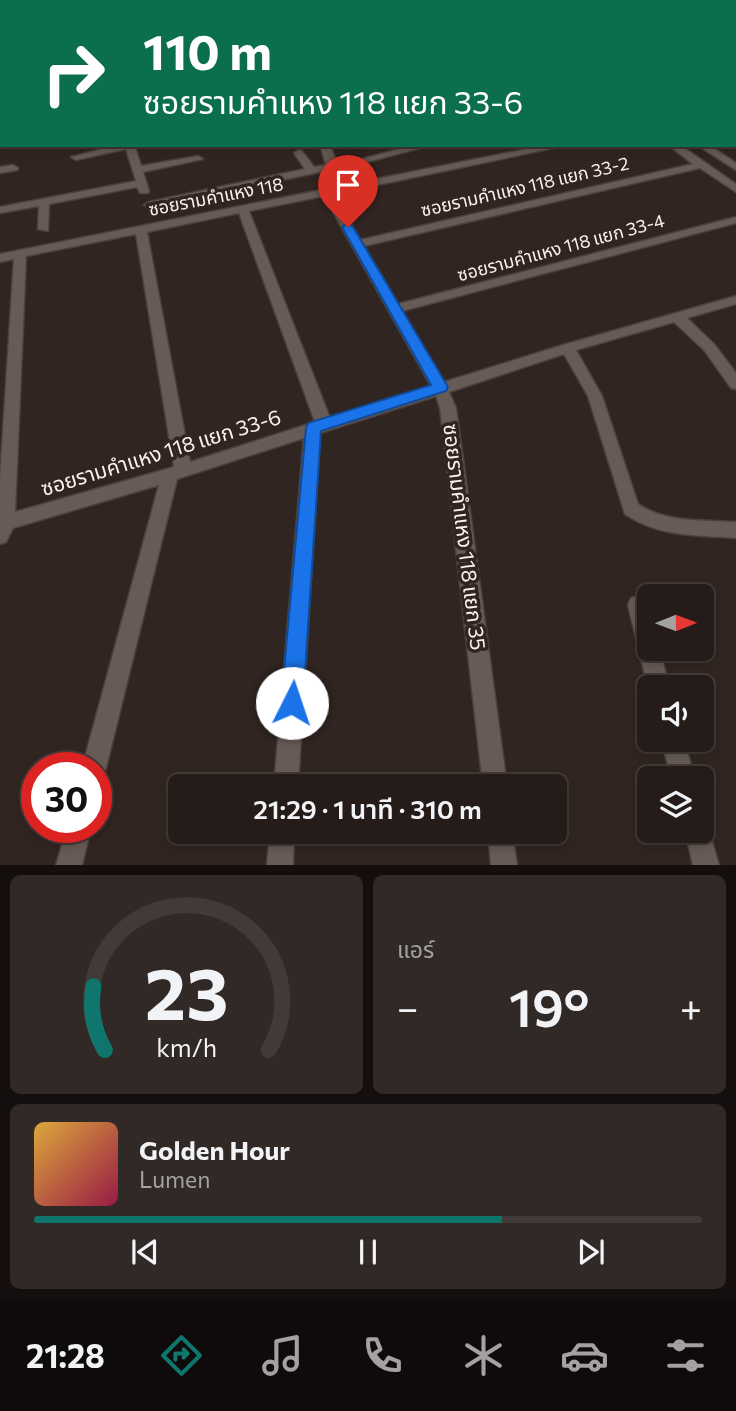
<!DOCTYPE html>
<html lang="th">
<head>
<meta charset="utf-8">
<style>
  body { margin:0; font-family:Commissioner,"Noto Sans Thai",sans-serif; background:#312926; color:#f1f3f6; height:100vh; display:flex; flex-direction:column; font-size:26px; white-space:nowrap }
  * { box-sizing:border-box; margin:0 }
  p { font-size:23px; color:#a3a1a2 }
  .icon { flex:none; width:38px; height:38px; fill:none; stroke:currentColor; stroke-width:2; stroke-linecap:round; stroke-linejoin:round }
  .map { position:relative; height:865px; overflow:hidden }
  .sheet { display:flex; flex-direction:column; gap:10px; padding:10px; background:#140f0e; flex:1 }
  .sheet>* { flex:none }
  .guide { position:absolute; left:0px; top:0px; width:737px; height:147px; box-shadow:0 4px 10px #0003,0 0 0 2px #423a38; background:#0b6e4f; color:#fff; overflow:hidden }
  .needle { width:46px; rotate:89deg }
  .fabs { position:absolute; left:637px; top:584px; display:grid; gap:14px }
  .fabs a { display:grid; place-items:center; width:77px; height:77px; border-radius:10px; background:#251c19; box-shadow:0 4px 10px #0003,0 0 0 2px #423a38; font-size:35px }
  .speed { position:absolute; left:21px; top:752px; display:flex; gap:14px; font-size:35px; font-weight:700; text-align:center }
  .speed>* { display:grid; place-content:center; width:91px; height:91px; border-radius:50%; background:#251c19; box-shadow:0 4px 10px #0003,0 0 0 2px #423a38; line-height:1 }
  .speed .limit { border:10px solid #d22; background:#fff; color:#111 }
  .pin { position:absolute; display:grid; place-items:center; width:60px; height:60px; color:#fff; margin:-72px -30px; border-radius:50% 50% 50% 0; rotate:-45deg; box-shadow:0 0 7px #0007 }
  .pin .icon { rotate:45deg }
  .me { position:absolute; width:77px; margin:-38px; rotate:4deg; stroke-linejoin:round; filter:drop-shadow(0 0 5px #0008) }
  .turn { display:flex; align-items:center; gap:24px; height:147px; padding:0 28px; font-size:32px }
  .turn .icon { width:91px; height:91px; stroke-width:2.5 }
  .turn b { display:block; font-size:49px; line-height:60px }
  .big { font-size:52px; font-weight:600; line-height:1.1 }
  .sheet .tile { flex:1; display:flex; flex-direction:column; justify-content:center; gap:10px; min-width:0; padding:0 24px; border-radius:10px; background:#312926 }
  .sheet .dial { align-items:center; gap:0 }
  .dial svg { height:182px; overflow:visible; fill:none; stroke:#423a38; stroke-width:7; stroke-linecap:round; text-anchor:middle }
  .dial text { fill:#f1f3f6; stroke:none }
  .song { display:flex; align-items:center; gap:21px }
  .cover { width:84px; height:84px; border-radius:10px; background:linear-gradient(135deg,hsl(40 70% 55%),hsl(340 70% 35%)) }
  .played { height:7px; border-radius:4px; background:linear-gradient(90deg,#0f766e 70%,#423a38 70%) }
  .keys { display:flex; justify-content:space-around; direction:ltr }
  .heat { display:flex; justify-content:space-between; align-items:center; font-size:38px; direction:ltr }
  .sheet .tiles { flex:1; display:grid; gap:10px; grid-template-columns:1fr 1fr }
  .tile:last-child { grid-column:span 2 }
  .trip { position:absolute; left:168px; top:774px; width:399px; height:70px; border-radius:10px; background:#251c19; box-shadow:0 4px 10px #0003,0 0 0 2px #423a38; font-weight:600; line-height:70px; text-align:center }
  .dock { display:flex; height:112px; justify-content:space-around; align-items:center; background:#0f0b0a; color:#a3a1a2 }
  .dock .icon { width:49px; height:49px }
  .dock .on { color:#0f766e }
  .dock b { font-size:32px; color:#f1f3f6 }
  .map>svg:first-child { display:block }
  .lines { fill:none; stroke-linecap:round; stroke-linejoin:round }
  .canal { fill:#031525; fill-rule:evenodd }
  .minor-casing { stroke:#4a403c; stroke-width:3 }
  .minor { fill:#685b56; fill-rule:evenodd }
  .route { fill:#1a73e8; stroke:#114b97; stroke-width:2 }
  .labels { text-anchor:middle; stroke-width:7; stroke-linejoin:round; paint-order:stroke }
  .far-street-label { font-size:18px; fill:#f9f1ee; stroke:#312521 }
  .street-label { font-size:21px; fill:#f9f1ee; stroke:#312521 }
</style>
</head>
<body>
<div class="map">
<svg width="736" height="865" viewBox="0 0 736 865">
  <rect width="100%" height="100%" fill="#312521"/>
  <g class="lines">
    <!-- canal -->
    <path class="canal" d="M 0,142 L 2,145 L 7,145 L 0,149 Z"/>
    <defs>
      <path id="minor" d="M 30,0 L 36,0 L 37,2 L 31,2 Z
        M 109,0 L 115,0 L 116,2 L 110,2 Z
        M 179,0 L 185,0 L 186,2 L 180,2 Z
        M 247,0 L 253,0 L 254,2 L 248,2 Z
        M 401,0 L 416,0 L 398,2 Z
        M 430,0 L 437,0 L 439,2 L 431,2 Z
        M 531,0 L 538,0 L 540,2 L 532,2 Z
        M 566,0 L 581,0 L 563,2 Z
        M 611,0 L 622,2 L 613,2 Z
        M 735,14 L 736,14 L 736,18 L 735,18 Z
        M 0,47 L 2,47 L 0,52 Z
        M 735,57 L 736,57 L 736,61 L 735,61 Z
        M 0,59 L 2,59 L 2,63 L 0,63 Z
        M 735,87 L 736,87 L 736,93 L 735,93 Z
        M 0,106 L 2,106 L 2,112 L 0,112 Z
        M 735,108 L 736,109 L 736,115 L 735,114 Z
        M 735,127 L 736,127 L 736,134 L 735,134 Z
        M 118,145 L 138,145 L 135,147 L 141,166 L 198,156 L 203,159 L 143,172 L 149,191 L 148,193 L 140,193 L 137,187 L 49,204 L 48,231 L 38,229 L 39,206 L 0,213 L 0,207 L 136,181 L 126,149 L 76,160 L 71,157 Z
        M 323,145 L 333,145 L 331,148 L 337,163 L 334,169 L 149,208 L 144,205 L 149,202 L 305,169 L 294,153 L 299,150 L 302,151 L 314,167 L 326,165 L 321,148 Z
        M 414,145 L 432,145 L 363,163 L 358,160 Z
        M 547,145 L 568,145 L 334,194 L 360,240 L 693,164 L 668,145 L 680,145 L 736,184 L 736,192 L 700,168 L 364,246 L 398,304 L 736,217 L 736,223 L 402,311 L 444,382 L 563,345 L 736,296 L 736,304 L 687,318 L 714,344 L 736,373 L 736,389 L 731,388 L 704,350 L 674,322 L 576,350 L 602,396 L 638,504 C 666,523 703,520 736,522 L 736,538 C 697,535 658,537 625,514 L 588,396 L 564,354 L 449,392 L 456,408 L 507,786 L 483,786 L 440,408 L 436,396 L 320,433 L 298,786 L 274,786 L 304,438 L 177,479 L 106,768 L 102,776 L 96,779 L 96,768 L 82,768 L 159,485 L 13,528 L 6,542 L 0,544 L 0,478 L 14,259 L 0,262 L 0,254 ZM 324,196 L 431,386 L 330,418 L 249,211 ZM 239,213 L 315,422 L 190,462 L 147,232 ZM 136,234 L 174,467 L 15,512 L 26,256 Z
        M 697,145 L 709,145 L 736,163 L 736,170 Z
        M 13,165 L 18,168 L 17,170 L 0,173 L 0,167 Z
        M 638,596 L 645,598 L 649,611 L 649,649 L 659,649 L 670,688 L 649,688 L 649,690 L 648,688 L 628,605 L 631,598 Z
        M 662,740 L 684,740 L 695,779 L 671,779 Z
        M 702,821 L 706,822 L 719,865 L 693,865 L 685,831 L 702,831 Z
        M 67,828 L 91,828 L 82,865 L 56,865 Z
        M 270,831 L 294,831 L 293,865 L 267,865 Z
        M 488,831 L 512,831 L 517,865 L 491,865 Z"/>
    </defs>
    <!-- minor casing -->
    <use href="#minor" class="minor-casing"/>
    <!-- minor -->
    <use href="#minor" class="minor"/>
  </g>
  <!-- route -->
  <path class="route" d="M 348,223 L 353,227 L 448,387 L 446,391 L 321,431 L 303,703 L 300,711 L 292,714 L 284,711 L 281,703 L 306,428 L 308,423 L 431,385 L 342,227 Z"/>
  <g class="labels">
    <!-- far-street labels -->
    <g class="far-street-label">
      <text transform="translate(525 187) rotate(-13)" y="6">ซอยรามคำแหง 118 แยก 33-2</text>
      <text transform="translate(216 197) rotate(-11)" y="6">ซอยรามคำแหง 118</text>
      <text transform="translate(561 248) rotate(-15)" y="6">ซอยรามคำแหง 118 แยก 33-4</text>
    </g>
    <!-- street labels -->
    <g class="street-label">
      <text transform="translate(161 453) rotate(-17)" y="7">ซอยรามคำแหง 118 แยก 33-6</text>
      <text transform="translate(464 537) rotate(83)" y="7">ซอยรามคำแหง 118 แยก 35</text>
    </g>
  </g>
</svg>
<div class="fabs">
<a><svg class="needle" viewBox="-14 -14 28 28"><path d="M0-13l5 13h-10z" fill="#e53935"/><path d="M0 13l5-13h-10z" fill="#a3a1a2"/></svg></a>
<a><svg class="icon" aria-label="sound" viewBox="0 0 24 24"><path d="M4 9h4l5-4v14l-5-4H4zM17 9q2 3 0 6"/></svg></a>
<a><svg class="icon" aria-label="layers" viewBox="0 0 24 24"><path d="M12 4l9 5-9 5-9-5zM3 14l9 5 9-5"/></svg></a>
</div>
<div class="speed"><div class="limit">30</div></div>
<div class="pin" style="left:348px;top:227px;background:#d93025"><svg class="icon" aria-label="arrive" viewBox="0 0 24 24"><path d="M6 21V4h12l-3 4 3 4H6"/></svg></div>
<svg class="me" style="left:292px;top:703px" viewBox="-20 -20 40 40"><circle r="19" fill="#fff"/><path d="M0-13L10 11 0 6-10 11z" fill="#1a73e8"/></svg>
<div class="trip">21:29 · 1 นาที · 310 m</div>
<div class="guide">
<div class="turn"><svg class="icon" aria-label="right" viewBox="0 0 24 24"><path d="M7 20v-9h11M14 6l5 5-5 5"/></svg><div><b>110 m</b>ซอยรามคำแหง 118 แยก 33-6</div></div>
</div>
</div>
<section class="sheet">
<div class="tiles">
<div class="tile dial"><svg viewBox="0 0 100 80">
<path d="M14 69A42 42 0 1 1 86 69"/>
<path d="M14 69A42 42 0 0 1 9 41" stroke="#0f766e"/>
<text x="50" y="56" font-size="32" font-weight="700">23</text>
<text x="50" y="72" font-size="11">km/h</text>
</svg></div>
<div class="tile"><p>แอร์</p>
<div class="heat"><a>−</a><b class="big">19°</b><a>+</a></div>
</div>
<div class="tile">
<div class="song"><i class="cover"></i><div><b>Golden Hour</b><p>Lumen</p></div></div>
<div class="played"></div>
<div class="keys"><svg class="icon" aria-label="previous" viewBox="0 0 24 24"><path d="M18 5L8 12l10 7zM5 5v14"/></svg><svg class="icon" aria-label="pause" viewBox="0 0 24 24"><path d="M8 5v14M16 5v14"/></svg><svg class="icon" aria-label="next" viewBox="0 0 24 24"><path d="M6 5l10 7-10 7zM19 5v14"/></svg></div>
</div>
</div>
</section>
<nav class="dock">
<b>21:28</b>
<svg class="icon on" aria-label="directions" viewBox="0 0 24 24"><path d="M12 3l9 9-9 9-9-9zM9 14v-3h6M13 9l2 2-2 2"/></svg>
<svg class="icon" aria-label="music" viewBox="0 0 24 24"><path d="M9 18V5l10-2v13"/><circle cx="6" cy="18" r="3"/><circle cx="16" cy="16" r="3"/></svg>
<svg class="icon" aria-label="phone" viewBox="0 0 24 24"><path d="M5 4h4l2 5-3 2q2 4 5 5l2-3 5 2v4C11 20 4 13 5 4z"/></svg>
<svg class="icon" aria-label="climate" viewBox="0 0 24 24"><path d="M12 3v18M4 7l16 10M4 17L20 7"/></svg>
<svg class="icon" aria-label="car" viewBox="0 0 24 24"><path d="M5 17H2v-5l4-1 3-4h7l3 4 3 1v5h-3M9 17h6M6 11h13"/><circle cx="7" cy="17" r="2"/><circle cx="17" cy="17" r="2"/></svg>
<svg class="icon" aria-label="filters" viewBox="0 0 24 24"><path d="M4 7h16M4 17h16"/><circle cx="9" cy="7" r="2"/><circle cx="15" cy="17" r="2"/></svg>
</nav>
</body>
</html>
